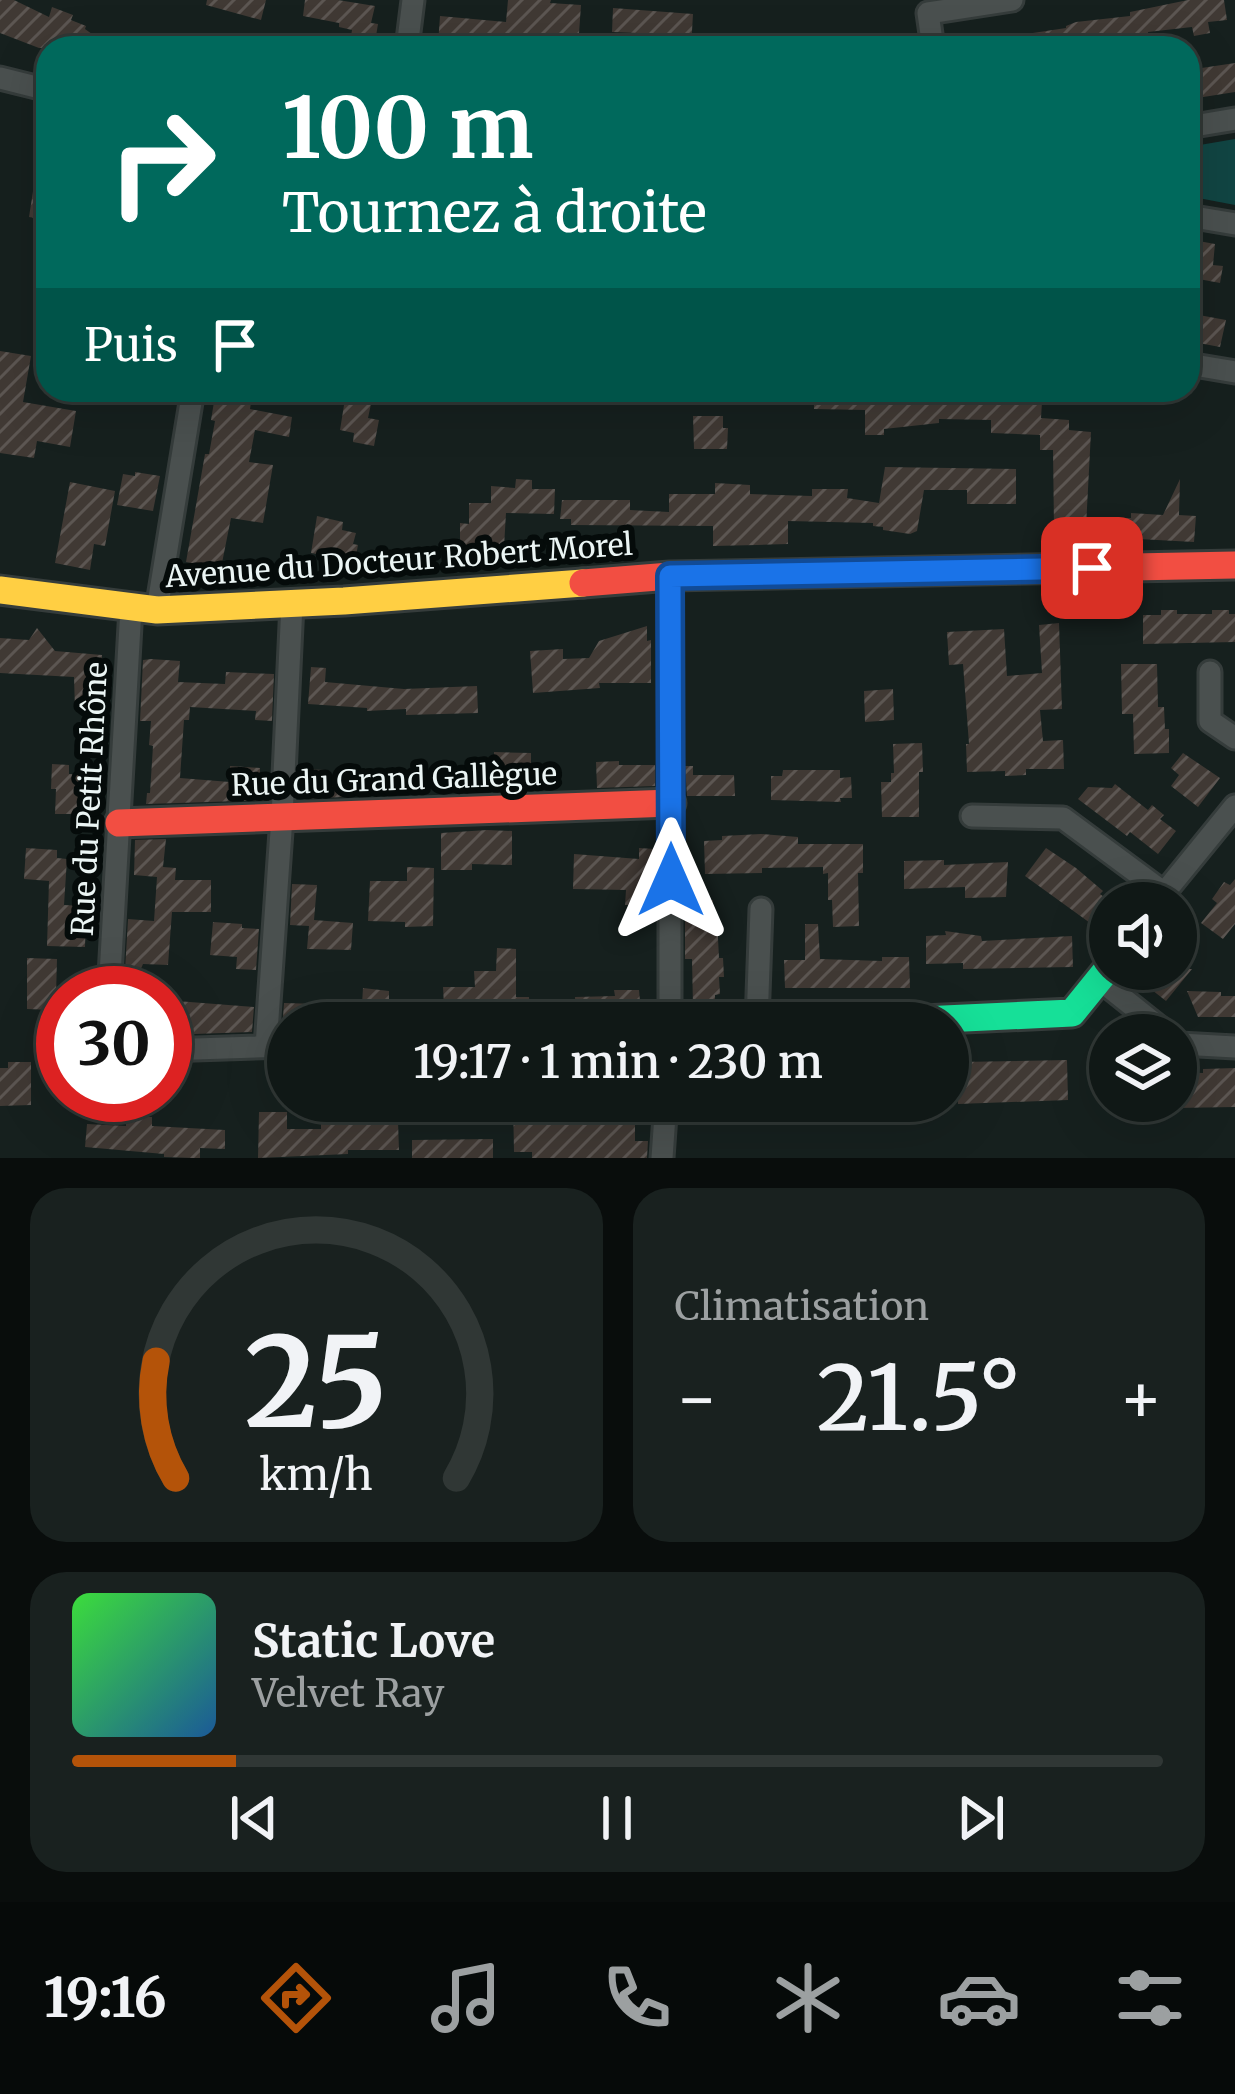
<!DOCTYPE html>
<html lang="fr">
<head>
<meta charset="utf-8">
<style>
  body { margin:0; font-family:Merriweather,serif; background:#19211f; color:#f1f3f6; height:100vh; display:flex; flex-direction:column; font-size:45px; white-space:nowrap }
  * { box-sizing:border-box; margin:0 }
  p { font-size:39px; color:#9ca0a1 }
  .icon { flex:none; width:66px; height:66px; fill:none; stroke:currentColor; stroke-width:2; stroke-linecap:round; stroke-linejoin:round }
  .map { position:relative; height:1158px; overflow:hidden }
  .panel { display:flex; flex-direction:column; gap:30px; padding:30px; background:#090d0c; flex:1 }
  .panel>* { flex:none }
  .hud { position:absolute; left:36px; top:36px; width:1164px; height:366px; border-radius:36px; box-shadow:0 12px 48px #0002,0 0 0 3px #303735; background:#00695c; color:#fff; overflow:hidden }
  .buttons { position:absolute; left:1089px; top:882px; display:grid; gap:24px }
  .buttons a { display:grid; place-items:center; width:108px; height:108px; border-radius:50%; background:#101816; box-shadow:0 12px 48px #0002,0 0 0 3px #303735; font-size:60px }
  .speed { position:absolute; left:36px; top:966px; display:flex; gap:24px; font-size:60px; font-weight:700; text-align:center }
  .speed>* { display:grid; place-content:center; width:156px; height:156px; border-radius:50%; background:#101816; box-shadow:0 12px 48px #0002,0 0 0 3px #303735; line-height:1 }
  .speed .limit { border:18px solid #d22; background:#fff; color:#111 }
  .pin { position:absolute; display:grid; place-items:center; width:102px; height:102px; color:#fff; margin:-51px; border-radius:24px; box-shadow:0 6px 18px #0006 }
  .me { position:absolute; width:132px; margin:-66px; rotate:0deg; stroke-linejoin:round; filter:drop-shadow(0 0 9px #0008) }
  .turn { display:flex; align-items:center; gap:42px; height:252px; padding:0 48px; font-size:54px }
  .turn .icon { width:156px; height:156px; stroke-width:2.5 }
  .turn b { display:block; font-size:84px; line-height:102px }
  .then { display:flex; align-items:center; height:114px; padding:0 48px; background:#0003; gap:24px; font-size:45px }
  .big { font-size:90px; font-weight:600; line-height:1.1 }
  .panel .tile { flex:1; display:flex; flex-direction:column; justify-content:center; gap:18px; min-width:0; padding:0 42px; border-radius:36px; background:#19211f }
  .panel .dial { align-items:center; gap:0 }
  .dial svg { height:312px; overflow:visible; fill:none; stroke:#303735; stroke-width:7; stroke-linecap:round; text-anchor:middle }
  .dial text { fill:#f1f3f6; stroke:none }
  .song { display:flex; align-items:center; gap:36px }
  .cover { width:144px; height:144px; border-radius:18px; background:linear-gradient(135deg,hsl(120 70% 55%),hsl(210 70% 35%)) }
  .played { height:12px; border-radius:6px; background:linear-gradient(90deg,#b45309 15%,#303735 15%) }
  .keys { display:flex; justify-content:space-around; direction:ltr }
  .heat { display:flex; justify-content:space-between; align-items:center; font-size:66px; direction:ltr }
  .panel .tiles { flex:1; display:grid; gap:30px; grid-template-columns:1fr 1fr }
  .tile:last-child { grid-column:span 2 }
  .trip { position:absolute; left:267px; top:1002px; width:702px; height:120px; border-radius:60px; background:#101816; box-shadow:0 12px 48px #0002,0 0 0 3px #303735; font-weight:600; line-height:120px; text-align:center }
  .dock { display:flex; height:192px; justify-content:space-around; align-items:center; background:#060a09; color:#9ca0a1 }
  .dock .icon { width:84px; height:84px }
  .dock .on { color:#b45309 }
  .dock b { font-size:54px; color:#f1f3f6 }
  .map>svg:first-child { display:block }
  .garden { fill:#114543 }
  .building { fill:url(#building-hatch) }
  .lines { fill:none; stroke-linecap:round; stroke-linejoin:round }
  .street-casing { stroke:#353c3b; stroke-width:27 }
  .fast-casing { stroke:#353c3b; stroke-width:33 }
  .slow-casing { stroke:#353c3b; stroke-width:33 }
  .jam-casing { stroke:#353c3b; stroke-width:33 }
  .street { stroke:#4a504f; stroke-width:21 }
  .fast { stroke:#16e098; stroke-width:27 }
  .slow { stroke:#ffcf43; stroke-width:27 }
  .jam { stroke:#f24e42; stroke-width:27 }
  .route-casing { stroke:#114b97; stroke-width:30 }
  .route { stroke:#1a73e8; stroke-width:21 }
  .labels { text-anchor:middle; stroke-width:12; stroke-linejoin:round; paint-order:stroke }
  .street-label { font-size:30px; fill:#ebf5f4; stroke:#050b0a }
</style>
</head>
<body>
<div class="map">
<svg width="1235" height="1158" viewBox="0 0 1235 1158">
  <defs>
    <pattern id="building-hatch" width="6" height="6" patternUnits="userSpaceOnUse" patternTransform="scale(3)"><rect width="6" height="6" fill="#403934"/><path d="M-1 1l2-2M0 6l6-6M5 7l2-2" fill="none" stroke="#5c5652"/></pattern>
  </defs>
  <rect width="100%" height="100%" fill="#16201e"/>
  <!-- garden -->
  <path class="garden" d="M 1235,139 L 1235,205 L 1188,196 L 1188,147 Z"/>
  <!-- building -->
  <path class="building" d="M 0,0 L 14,0 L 49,17 L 52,7 L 73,15 L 71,20 L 86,26 L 85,29 L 92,34 L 124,48 L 39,48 L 0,33 Z
    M 207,0 L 266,0 L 261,20 L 206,5 Z
    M 305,0 L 338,0 L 375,6 L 371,23 L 378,24 L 374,48 L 349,48 L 352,30 L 339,27 L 339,23 L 303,16 Z
    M 508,0 L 551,0 L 550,3 L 581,5 L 578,48 L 561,48 L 562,42 L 481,37 L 480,48 L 448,48 L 448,44 L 438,44 L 440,16 L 506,22 Z
    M 1188,0 L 1224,0 L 1227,20 L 1208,22 L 1210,33 L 1194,36 L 1192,27 L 1148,32 L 1149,43 L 1122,48 L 1096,48 L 1096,42 L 1050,48 L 1000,48 L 999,38 L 1066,28 L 1066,26 L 1076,22 L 1130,16 L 1130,12 Z
    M 613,8 L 693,14 L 691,48 L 663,48 L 664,34 L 612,32 Z
    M 1235,63 L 1235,92 L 1197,98 L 1196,93 L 1188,95 L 1188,70 Z
    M 38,159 L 48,160 L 48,220 L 29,217 Z
    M 1193,240 L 1215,244 L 1213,265 L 1223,266 L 1220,283 L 1188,277 Z
    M 1188,313 L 1226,320 L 1220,347 L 1188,341 Z
    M 0,351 L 31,356 L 23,402 L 76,411 L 70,447 L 37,441 L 34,458 L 0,453 Z
    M 216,390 L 253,390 L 250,409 L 292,417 L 289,437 L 255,430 L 249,462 L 273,465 L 263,523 L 231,518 L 221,568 L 186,562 L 205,454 L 209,454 L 215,421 L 211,420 Z
    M 814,390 L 940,393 L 940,390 L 970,390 L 970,397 L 1042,402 L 1041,418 L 1069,420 L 1069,430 L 1091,432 L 1086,527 L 1054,528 L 1053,450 L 1040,450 L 1040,435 L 991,433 L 991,420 L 939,419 L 939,423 L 884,429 L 884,435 L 865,435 L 865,410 L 814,409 Z
    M 345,399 L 371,404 L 368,418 L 379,420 L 374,446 L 353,442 L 354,433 L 340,430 Z
    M 693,416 L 723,416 L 723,428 L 728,428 L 727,449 L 694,449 Z
    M 885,467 L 1016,469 L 1016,504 L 967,504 L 967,490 L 924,490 L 917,531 L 910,534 L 883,530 L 883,527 L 873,526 L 873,523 L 788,521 L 788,544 L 757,545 L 713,546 L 713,526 L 571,525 L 571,519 L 560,519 L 562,500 L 630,500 L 630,510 L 669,512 L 669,494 L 715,494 L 715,483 L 750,485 L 750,494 L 812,496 L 812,489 L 848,489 L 847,498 L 879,503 Z
    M 135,472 L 160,476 L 153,511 L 117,505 L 123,474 L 135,476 Z
    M 516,479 L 532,480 L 532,489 L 555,489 L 554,514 L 506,513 L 504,547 L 490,546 L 490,539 L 484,539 L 483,560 L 460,560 L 460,523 L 469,524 L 469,503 L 491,503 L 491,486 L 515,488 Z
    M 1180,479 L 1179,515 L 1196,516 L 1194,542 L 1120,538 L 1096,540 L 1095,518 L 1131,518 L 1131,513 L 1163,515 Z
    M 70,482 L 115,491 L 105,546 L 94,544 L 90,570 L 55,563 Z
    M 317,516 L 343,522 L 342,530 L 356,533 L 353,544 L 358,545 L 355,561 L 311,553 Z
    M 1161,610 L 1177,610 L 1177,614 L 1212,614 L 1212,610 L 1229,610 L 1229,614 L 1235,614 L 1235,642 L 1143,644 L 1143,615 L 1161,615 Z
    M 1059,623 L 1062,709 L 1040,710 L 1043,741 L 1063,740 L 1064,769 L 1026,769 L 1026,775 L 1005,776 L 1005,771 L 967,772 L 966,744 L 969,744 L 963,664 L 949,665 L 947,632 L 1004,629 L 1007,676 L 1042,673 L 1039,625 Z
    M 647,626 L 647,641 L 651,640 L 651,683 L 599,683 L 600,688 L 533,693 L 530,651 L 563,649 L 563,659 L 589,658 L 599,641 Z
    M 37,628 L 55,651 L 102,655 L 99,711 L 75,710 L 74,677 L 0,673 L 0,638 L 29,640 Z
    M 151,659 L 180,661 L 178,682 L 225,684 L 226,672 L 274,674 L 272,721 L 255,720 L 256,711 L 190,707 L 189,720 L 184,720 L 180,778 L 230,782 L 230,766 L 260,768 L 260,778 L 269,779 L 268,800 L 146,804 L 147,793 L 150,793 L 153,746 L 149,745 L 151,721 L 140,721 L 143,660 Z
    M 1121,664 L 1157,664 L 1158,707 L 1164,707 L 1165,729 L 1169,729 L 1169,753 L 1134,754 L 1133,714 L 1122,714 Z
    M 311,667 L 326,668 L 325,682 L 404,689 L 477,686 L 478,713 L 406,715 L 406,709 L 367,711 L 367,708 L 308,704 Z
    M 893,689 L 894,720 L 865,722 L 864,691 Z
    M 922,743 L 923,772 L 919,772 L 919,817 L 882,817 L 881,782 L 891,782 L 891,773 L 894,773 L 893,744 Z
    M 494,752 L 531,753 L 531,785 L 483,785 L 481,757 L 494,757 Z
    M 1183,753 L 1220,778 L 1198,807 L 1171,786 L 1179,775 L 1171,768 Z
    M 619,761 L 619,765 L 655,765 L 655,786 L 597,788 L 596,762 Z
    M 52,764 L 69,765 L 69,774 L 101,776 L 98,814 L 55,814 L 56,789 L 51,789 Z
    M 685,766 L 693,766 L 693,775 L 734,775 L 735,796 L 687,796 Z
    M 299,769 L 326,770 L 326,777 L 346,779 L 345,797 L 298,799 Z
    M 783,770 L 840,770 L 840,778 L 851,777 L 852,798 L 840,798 L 841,802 L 771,800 L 771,776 L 782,776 Z
    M 1115,784 L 1148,810 L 1152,805 L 1164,815 L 1160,819 L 1176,831 L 1158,854 L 1130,832 L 1127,836 L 1078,799 L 1088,787 L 1112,788 Z
    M 487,830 L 512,831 L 512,865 L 472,864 L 472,870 L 441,870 L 441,833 Z
    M 761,834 L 798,837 L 798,844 L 863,844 L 863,873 L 858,873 L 859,926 L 833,927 L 832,900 L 828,900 L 828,873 L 823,874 L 823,867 L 762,868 L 762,873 L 705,874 L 704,841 L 722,840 L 722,836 Z
    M 166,839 L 163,867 L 176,868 L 175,880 L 211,880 L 211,912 L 172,912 L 168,965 L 143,964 L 140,971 L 125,970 L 128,919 L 154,921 L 157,877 L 134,875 L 135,840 Z
    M 26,848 L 57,850 L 57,858 L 67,859 L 64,905 L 82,906 L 81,915 L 86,915 L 85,947 L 47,946 L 49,881 L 24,879 Z
    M 639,848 L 655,849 L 655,915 L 635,914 L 635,905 L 625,905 L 626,890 L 573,889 L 574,854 L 639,859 Z
    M 1046,848 L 1076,868 L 1103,891 L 1100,894 L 1112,903 L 1110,912 L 1097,928 L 1025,876 Z
    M 944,860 L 944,865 L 1008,862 L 1006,897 L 965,898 L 965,887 L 904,889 L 904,861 Z
    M 407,867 L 434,868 L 433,926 L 405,927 L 405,922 L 368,921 L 370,881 L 407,881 Z
    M 1235,879 L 1235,924 L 1223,939 L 1201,923 L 1217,903 L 1212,899 L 1224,882 L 1230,885 Z
    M 292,884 L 317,885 L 314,920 L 353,923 L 351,950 L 307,949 L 309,926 L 290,925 Z
    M 685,900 L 713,900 L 713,919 L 717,918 L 719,958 L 723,958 L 724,977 L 719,977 L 720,994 L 715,995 L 715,1006 L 693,1007 L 692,959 L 685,959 Z
    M 213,922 L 242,924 L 242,928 L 259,929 L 256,970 L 236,969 L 237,957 L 210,955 Z
    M 805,924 L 818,924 L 820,959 L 882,961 L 882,957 L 909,957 L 910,988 L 785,988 L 784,960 L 805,960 Z
    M 945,931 L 981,936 L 982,941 L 1072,936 L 1073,967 L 963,969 L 963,963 L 926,964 L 926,936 L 946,935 Z
    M 497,948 L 516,949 L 516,997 L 529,997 L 530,1023 L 485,1023 L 485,1020 L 453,1020 L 453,1023 L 288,1023 L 288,1031 L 282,1031 L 284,1003 L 319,1004 L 319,1001 L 362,1004 L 363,988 L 389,991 L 389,1004 L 444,1006 L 443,987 L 475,987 L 474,971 L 496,971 Z
    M 27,958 L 57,959 L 56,996 L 52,996 L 51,1010 L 27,1009 Z
    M 1146,969 L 1192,969 L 1166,1001 L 1138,979 Z
    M 614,990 L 639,990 L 640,1001 L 655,1002 L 655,1021 L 576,1023 L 575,997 L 615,996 Z
    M 1187,991 L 1221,992 L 1221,996 L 1235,996 L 1235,1017 L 1198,1017 Z
    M 177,1001 L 254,1007 L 252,1032 L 165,1035 L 165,1019 L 175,1019 Z
    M 1067,1060 L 1068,1100 L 958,1104 L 958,1062 Z
    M 8,1062 L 31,1062 L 31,1105 L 0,1106 L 0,1068 L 8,1068 Z
    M 1235,1068 L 1235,1107 L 1176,1108 L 1176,1072 L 1203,1073 L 1203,1069 Z
    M 513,1101 L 539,1101 L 539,1121 L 635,1118 L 635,1141 L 648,1141 L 647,1158 L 532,1158 L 532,1152 L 514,1152 Z
    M 259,1112 L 287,1112 L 287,1129 L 321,1129 L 321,1118 L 342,1118 L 342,1122 L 398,1121 L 399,1150 L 348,1150 L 348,1154 L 258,1158 Z
    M 136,1117 L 152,1117 L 152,1126 L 225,1130 L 225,1149 L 200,1148 L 200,1158 L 193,1158 L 164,1157 L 164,1154 L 85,1147 L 87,1124 L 126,1126 L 126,1122 L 136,1122 Z
    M 493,1139 L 493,1158 L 412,1158 L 412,1140 Z"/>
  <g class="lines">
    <defs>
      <path id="street" d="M 407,48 L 413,0
        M 933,48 L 928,13 L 1012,0
        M 0,78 L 48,90
        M 1188,127 L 1235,119
        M 1188,216 L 1235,224
        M 1188,364 L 1235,372
        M 670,576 L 670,1023
        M 157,610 L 193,390
        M 1210,672 L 1210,721 L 1235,738
        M 972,816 L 1063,818 L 1163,892
        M 1156,903 L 1235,806
        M 1100,980 L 1169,1035
        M 109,993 L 131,608
        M 757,1023 L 761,909
        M 1176,1041 L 1180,1044 L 1235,1047
        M 266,1046 L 282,817 L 292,604
        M 165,1050 L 288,1046
        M 662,1158 L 666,1101"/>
      <path id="fast" d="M 859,1023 L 1072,1013 L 1110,966"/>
      <path id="slow" d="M 0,590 L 157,610 L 344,601 L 583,583"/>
      <path id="jam" d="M 583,583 L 670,576 L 1235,565
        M 119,823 L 671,803"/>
    </defs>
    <!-- street casing -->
    <use href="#street" class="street-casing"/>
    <!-- fast casing -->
    <use href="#fast" class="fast-casing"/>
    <!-- slow casing -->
    <use href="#slow" class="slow-casing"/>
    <!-- jam casing -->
    <use href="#jam" class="jam-casing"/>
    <!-- street -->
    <use href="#street" class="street"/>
    <!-- fast -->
    <use href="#fast" class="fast"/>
    <!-- slow -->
    <use href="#slow" class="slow"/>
    <!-- jam -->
    <use href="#jam" class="jam"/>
  </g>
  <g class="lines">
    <defs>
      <path id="route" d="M 671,880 L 670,576 L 1092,568"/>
    </defs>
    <!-- route casing -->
    <use href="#route" class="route-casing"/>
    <!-- route -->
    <use href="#route" class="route"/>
  </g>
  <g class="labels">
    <!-- street labels -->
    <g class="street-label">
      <text transform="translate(399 561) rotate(-4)" y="10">Avenue du Docteur Robert Morel</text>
      <text transform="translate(394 780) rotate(-2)" y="10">Rue du Grand Gallègue</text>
      <text transform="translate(90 799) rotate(-87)" y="10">Rue du Petit Rhône</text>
    </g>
  </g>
</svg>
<div class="buttons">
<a><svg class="icon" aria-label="sound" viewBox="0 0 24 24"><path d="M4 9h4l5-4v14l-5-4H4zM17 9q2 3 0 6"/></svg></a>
<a><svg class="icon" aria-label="layers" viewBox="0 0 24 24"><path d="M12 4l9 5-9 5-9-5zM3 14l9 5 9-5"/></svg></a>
</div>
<div class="speed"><div class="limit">30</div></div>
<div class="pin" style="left:1092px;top:568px;background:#d93025"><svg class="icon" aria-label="arrive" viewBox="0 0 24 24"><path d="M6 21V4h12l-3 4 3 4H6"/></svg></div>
<svg class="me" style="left:671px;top:880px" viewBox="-20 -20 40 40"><path d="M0-17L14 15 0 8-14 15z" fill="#1a73e8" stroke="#fff" stroke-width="4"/></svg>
<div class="trip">19:17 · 1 min · 230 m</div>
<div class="hud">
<div class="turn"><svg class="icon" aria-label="right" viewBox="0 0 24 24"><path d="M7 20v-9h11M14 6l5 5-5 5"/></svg><div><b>100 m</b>Tournez à droite</div></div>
<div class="then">Puis<svg class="icon" aria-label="arrive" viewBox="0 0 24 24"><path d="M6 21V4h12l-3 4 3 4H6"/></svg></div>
</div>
</div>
<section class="panel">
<div class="tiles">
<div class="tile dial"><svg viewBox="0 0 100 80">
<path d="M14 69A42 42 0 1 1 86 69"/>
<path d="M14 69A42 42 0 0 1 9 39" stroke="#b45309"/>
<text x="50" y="56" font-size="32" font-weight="700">25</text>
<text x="50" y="72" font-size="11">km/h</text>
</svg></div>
<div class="tile"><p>Climatisation</p>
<div class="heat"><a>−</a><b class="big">21.5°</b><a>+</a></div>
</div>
<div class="tile">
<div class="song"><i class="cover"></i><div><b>Static Love</b><p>Velvet Ray</p></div></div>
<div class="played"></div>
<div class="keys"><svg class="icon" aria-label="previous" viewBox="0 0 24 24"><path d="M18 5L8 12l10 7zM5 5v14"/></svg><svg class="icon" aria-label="pause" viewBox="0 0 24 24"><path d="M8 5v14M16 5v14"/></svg><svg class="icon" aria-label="next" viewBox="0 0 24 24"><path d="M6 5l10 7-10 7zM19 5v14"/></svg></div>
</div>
</div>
</section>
<nav class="dock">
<b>19:16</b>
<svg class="icon on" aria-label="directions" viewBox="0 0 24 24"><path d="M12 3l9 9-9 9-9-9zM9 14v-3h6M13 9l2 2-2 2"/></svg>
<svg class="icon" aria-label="music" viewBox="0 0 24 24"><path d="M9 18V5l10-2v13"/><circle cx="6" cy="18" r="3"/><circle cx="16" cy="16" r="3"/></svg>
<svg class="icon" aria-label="phone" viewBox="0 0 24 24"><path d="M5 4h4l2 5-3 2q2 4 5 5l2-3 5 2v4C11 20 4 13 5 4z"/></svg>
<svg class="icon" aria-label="climate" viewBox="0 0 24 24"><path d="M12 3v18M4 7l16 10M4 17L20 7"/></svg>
<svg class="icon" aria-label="car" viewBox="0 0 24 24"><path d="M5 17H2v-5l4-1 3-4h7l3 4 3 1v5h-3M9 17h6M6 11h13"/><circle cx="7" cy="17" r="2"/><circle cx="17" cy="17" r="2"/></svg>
<svg class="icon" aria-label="filters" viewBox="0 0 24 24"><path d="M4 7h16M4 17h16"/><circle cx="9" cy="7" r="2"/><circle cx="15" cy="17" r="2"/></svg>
</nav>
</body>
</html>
